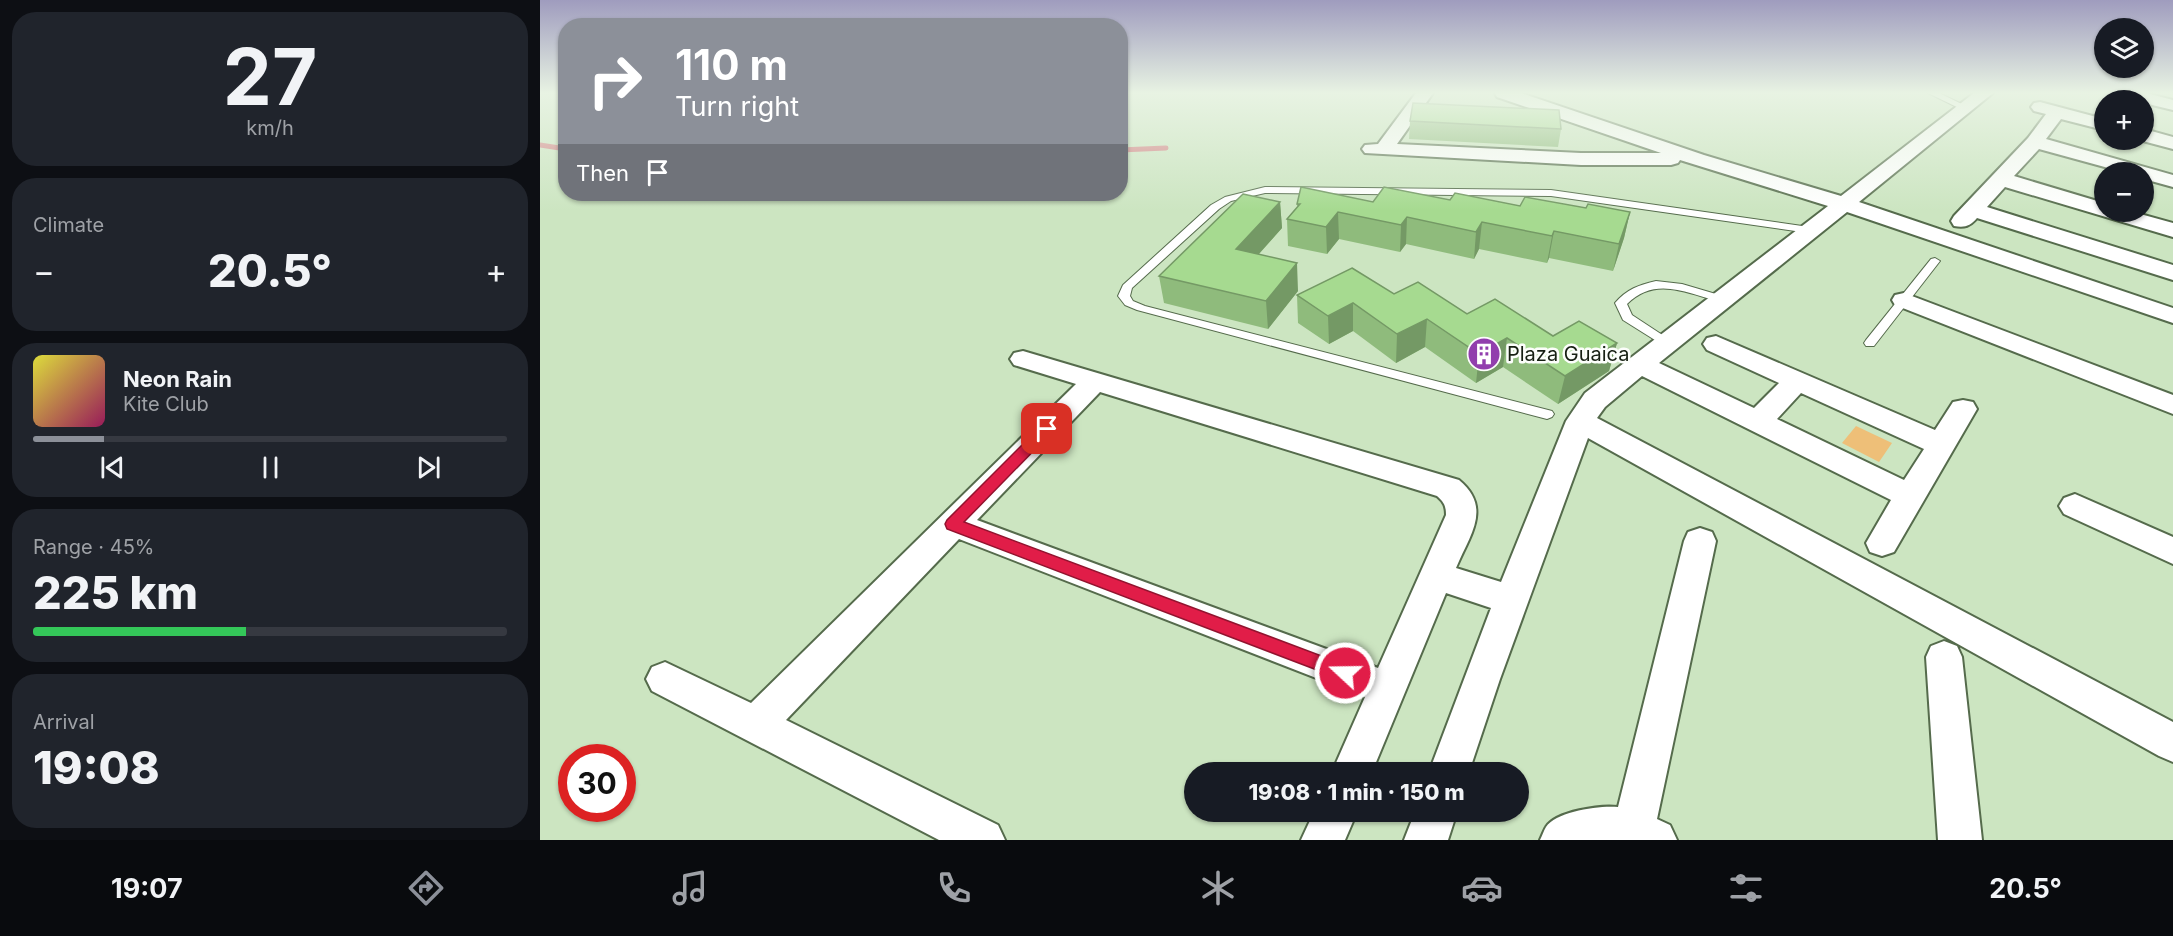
<!DOCTYPE html>
<html lang="en">
<head>
<meta charset="utf-8">
<style>
  body { margin:0; font-family:Inter,sans-serif; background:#20242c; color:#f1f3f6; height:100vh; display:flex; flex-direction:column; font-size:22px; white-space:nowrap }
  * { box-sizing:border-box; margin:0 }
  p { font-size:20px; color:#9ea1a6 }
  .icon { flex:none; width:33px; height:33px; fill:none; stroke:currentColor; stroke-width:2; stroke-linecap:round; stroke-linejoin:round }
  .map { position:relative; flex:1; overflow:hidden }
  .panel { display:flex; flex-direction:column; gap:12px; padding:12px; background:#0d0f14; width:540px }
  .panel>* { flex:none }
  .guide { position:absolute; left:18px; top:18px; width:570px; height:183px; border-radius:24px; box-shadow:0 2px 4px #0004; background:#8c9099; color:#fff; overflow:hidden }
  .fabs { position:absolute; left:1554px; top:18px; display:grid; gap:12px }
  .fabs a { display:grid; place-items:center; width:60px; height:60px; border-radius:50%; background:#171b24; box-shadow:0 2px 4px #0004; font-size:30px }
  .speed { position:absolute; left:18px; top:744px; display:flex; gap:12px; font-size:30px; font-weight:700; text-align:center }
  .speed>* { display:grid; place-content:center; width:78px; height:78px; border-radius:50%; background:#171b24; box-shadow:0 2px 4px #0004; line-height:1 }
  .speed .limit { border:9px solid #d22; background:#fff; color:#111 }
  .pin { position:absolute; display:grid; place-items:center; width:51px; height:51px; color:#fff; margin:-26px; border-radius:12px; box-shadow:0 3px 9px #0006 }
  .me { position:absolute; width:66px; margin:-33px; rotate:291deg; stroke-linejoin:round; filter:drop-shadow(0 0 4px #0008) }
  .turn { display:flex; align-items:center; gap:21px; height:126px; padding:0 18px; font-size:27px }
  .turn .icon { width:78px; height:78px; stroke-width:2.5 }
  .turn b { display:block; font-size:42px; line-height:51px }
  .then { display:flex; align-items:center; height:57px; padding:0 18px; background:#0003; gap:12px; font-size:22px }
  .big { font-size:45px; font-weight:800; line-height:1.1 }
  .panel .widget { flex:1; display:flex; flex-direction:column; justify-content:center; gap:9px; min-width:0; padding:0 21px; border-radius:24px; background:#20242c }
  .panel .dial { align-items:center; gap:0 }
  .dial b { font-size:78px; line-height:1 }
  .song { display:flex; align-items:center; gap:18px }
  .cover { width:72px; height:72px; border-radius:9px; background:linear-gradient(135deg,hsl(60 70% 55%),hsl(330 70% 35%)) }
  .played { height:6px; border-radius:3px; background:linear-gradient(90deg,#8c9099 15%,#363941 15%) }
  .keys { display:flex; justify-content:space-around; direction:ltr }
  .heat { display:flex; justify-content:space-between; align-items:center; font-size:33px; direction:ltr }
  .charge { height:9px; border-radius:4px; background:linear-gradient(90deg,#34c759 45%,#363941 0) }
  .trip { position:absolute; left:644px; top:762px; width:345px; height:60px; border-radius:30px; background:#171b24; box-shadow:0 2px 4px #0004; font-weight:800; line-height:60px; text-align:center }
  .tab-bar { display:flex; height:96px; justify-content:space-around; align-items:center; background:#090b0e; color:#9ea1a6 }
  .tab-bar .icon { width:42px; height:42px }
  .tab-bar .active { color:#8c9099 }
  .tab-bar b { font-size:27px; color:#f1f3f6 }
  main { display:flex; flex:1; min-height:0 }
  .map>svg:first-child { display:block }
  .green { fill:#eebf78 }
  .lines { fill:none; stroke-linecap:round; stroke-linejoin:round }
  .stream { stroke:#d3787e; stroke-width:5 }
  .lane-casing { stroke:#556b4c; stroke-width:2 }
  .street-casing { stroke:#556b4c; stroke-width:4 }
  .lane { fill:#fff; fill-rule:evenodd }
  .street { fill:#fff; fill-rule:evenodd }
  .wall { fill:#8fbb7c }
  .shaded-wall { fill:#749965 }
  .building { fill:#a6da90; stroke:#749965; stroke-width:1.5 }
  .route { fill:#e11d48; stroke:#92132f; stroke-width:1.5 }
  .labels { text-anchor:middle; stroke-width:5; stroke-linejoin:round; paint-order:stroke }
  .poi-label { font-size:20px; fill:#161f12; stroke:#fcfefb; text-anchor:start }
</style>
</head>
<body>
<main>
<section class="panel">
<div class="widget dial"><b>27</b><p>km/h</p></div>
<div class="widget"><p>Climate</p>
<div class="heat"><a>−</a><b class="big">20.5°</b><a>+</a></div>
</div>
<div class="widget">
<div class="song"><i class="cover"></i><div><b>Neon Rain</b><p>Kite Club</p></div></div>
<div class="played"></div>
<div class="keys"><svg class="icon" aria-label="previous" viewBox="0 0 24 24"><path d="M18 5L8 12l10 7zM5 5v14"/></svg><svg class="icon" aria-label="pause" viewBox="0 0 24 24"><path d="M8 5v14M16 5v14"/></svg><svg class="icon" aria-label="next" viewBox="0 0 24 24"><path d="M6 5l10 7-10 7zM19 5v14"/></svg></div>
</div>
<div class="widget"><p>Range · 45%</p><b class="big">225 km</b><div class="charge"></div></div>
<div class="widget"><p>Arrival</p><b class="big">19:08</b></div>
</section>
<div class="map">
<svg width="1633" height="840" viewBox="0 0 1633 840">
  <rect width="100%" height="100%" fill="#cce5c1"/>
  <!-- green -->
  <path class="green" d="M 1316,426 L 1352,443 L 1339,462 L 1302,443 Z"/>
  <g class="lines">
    <!-- stream -->
    <path class="stream" d="M 0,145 L 26,149
      M 580,150 L 626,148"/>
    <defs>
      <path id="lane" d="M 1388,93 L 1399,93 L 1430,108 L 1423,110 Z
        M 725,187 L 1011,190 L 1269,227 L 1274,230 L 1269,233 L 1011,196 L 725,193 L 691,201 L 679,209 L 592,288 L 590,296 L 593,301 L 605,306 L 1012,411 L 1014,414 L 1012,417 L 1007,419 L 597,310 L 585,305 L 578,296 L 583,285 L 671,205 L 685,197 Z
        M 1395,258 L 1400,261 L 1334,346 L 1326,346 L 1324,343 L 1326,340 L 1391,259 Z
        M 1116,281 L 1142,284 L 1186,297 L 1188,299 L 1182,302 C 1148,294 1116,275 1087,304 L 1092,315 L 1130,340 L 1132,343 L 1130,346 L 1126,347 L 1083,320 L 1075,303 C 1087,289 1099,285 1116,281 Z"/>
      <path id="street" d="M 876,93 L 893,93 L 857,144 L 1041,153 L 1121,153 L 957,97 L 955,93 L 981,93 L 1164,155 L 1301,196 L 1434,93 L 1453,93 L 1319,202 L 1633,308 L 1633,323 L 1307,212 L 1119,363 L 1214,408 L 1239,383 L 1167,350 L 1163,344 L 1167,338 L 1176,336 L 1395,430 L 1413,402 L 1423,400 L 1433,402 L 1437,409 L 1354,552 L 1342,556 L 1330,552 L 1326,543 L 1351,500 L 1102,376 L 1065,407 L 1057,418 L 1633,722 L 1633,762 L 1619,756 L 1048,438 L 960,679 L 929,772 L 889,772 L 951,608 L 906,593 L 832,772 L 792,772 L 825,697 L 419,539 L 246,720 L 458,825 L 465,840 L 399,840 L 112,691 L 106,679 L 112,667 L 125,662 L 211,703 L 536,384 L 474,365 L 470,359 L 474,353 L 483,351 L 919,480 C 953,508 929,536 916,568 L 961,582 L 1026,421 L 1045,393 L 1288,206 L 1140,160 L 1138,163 L 1131,165 L 1041,165 L 825,153 L 822,149 L 825,145 L 838,144 ZM 560,392 L 897,496 C 904,502 906,506 906,515 L 838,668 L 437,520 ZM 1261,393 L 1384,449 L 1364,480 L 1237,419 Z
        M 1576,93 L 1606,93 L 1633,100 L 1633,110 L 1604,103 L 1604,100 L 1578,97 Z
        M 1500,102 L 1564,119 L 1564,130 L 1521,119 L 1506,139 L 1633,175 L 1633,187 L 1604,179 L 1604,172 L 1583,172 L 1499,149 L 1474,176 L 1564,203 L 1564,212 L 1593,212 L 1633,223 L 1633,237 L 1465,187 L 1447,207 L 1633,265 L 1633,280 L 1437,218 C 1430,226 1425,228 1414,226 L 1411,221 L 1414,216 L 1488,138 L 1506,114 L 1494,111 L 1491,107 L 1494,103 Z
        M 1604,129 L 1633,137 L 1633,149 L 1599,140 L 1604,140 Z
        M 1364,293 L 1633,395 L 1633,414 L 1355,305 L 1352,300 L 1355,295 Z
        M 1535,494 L 1633,537 L 1633,564 L 1524,514 L 1519,506 L 1524,498 Z
        M 1160,528 L 1172,532 L 1176,541 L 1117,819 L 1130,825 L 1137,840 L 1000,840 C 1002,836 1004,830 1006,827 C 1016,811 1061,805 1078,807 L 1144,541 L 1148,532 Z
        M 1404,641 L 1417,646 L 1422,657 L 1442,840 L 1398,840 L 1386,657 L 1391,646 Z
        M 774,812 L 817,812 L 805,840 L 761,840 Z
        M 875,812 L 917,812 L 908,840 L 864,840 Z"/>
    </defs>
    <!-- lane casing -->
    <use href="#lane" class="lane-casing"/>
    <!-- street casing -->
    <use href="#street" class="street-casing"/>
    <!-- lane -->
    <use href="#lane" class="lane"/>
    <!-- street -->
    <use href="#street" class="street"/>
  </g>
  <!-- wall -->
  <path class="wall" d="M 870,121 L 1021,129 L 1018,147 L 869,139 Z
    M 910,200 L 980,206 L 1046,208 L 1090,212 L 1084,238 L 1073,271 L 1009,258 L 1007,263 L 939,249 L 934,259 L 866,244 L 860,252 L 799,239 L 787,254 L 748,246 L 747,219 L 757,207 L 757,204 Z
    M 740,202 L 742,228 L 719,254 L 758,291 L 728,329 L 624,303 L 619,276 Z
    M 854,294 L 927,314 L 1013,336 L 1077,343 L 1069,371 L 1018,404 L 963,367 L 936,383 L 885,347 L 856,363 L 813,331 L 789,344 L 758,323 L 757,295 Z"/>
  <!-- shaded-wall -->
  <path class="shaded-wall" d="M 740,202 L 742,228 L 699,276 L 696,249 Z
    M 798,212 L 799,239 L 787,254 L 786,227 Z
    M 1090,212 L 1084,238 L 1073,271 L 1079,244 Z
    M 867,217 L 866,244 L 860,252 L 861,225 Z
    M 942,222 L 939,249 L 934,259 L 936,232 Z
    M 1014,231 L 1009,258 L 1007,263 L 1012,236 Z
    M 757,263 L 758,291 L 728,329 L 726,301 Z
    M 813,303 L 813,331 L 789,344 L 788,316 Z
    M 887,319 L 885,347 L 856,363 L 857,334 Z
    M 967,338 L 963,367 L 936,383 L 939,354 Z
    M 1077,343 L 1069,371 L 1018,404 L 1025,376 Z"/>
  <!-- building -->
  <path class="building" d="M 873,103 L 1019,110 L 1021,129 L 870,121 Z
    M 761,187 L 833,202 L 844,187 L 910,200 L 915,193 L 980,206 L 985,197 L 1046,208 L 1048,204 L 1090,212 L 1079,244 L 1014,231 L 1012,236 L 942,222 L 936,232 L 867,217 L 861,225 L 798,212 L 786,227 L 747,219 L 760,204 L 757,204 Z
    M 703,194 L 740,202 L 696,249 L 757,263 L 726,301 L 619,276 Z
    M 812,268 L 854,294 L 878,282 L 927,314 L 955,299 L 1013,336 L 1039,321 L 1077,343 L 1025,376 L 967,338 L 939,354 L 887,319 L 857,334 L 813,303 L 788,316 L 757,295 Z"/>
  <!-- sky -->
  <linearGradient id="sky" x2="0" y2="1"><stop stop-color="#9f9cbe"/><stop offset="0.44" stop-color="#e8f3e3"/><stop offset="1" stop-color="#e8f3e3" stop-opacity="0"/></linearGradient>
  <rect width="1633" height="211" fill="url(#sky)"/>
  <!-- route -->
  <path class="route" d="M 507,424 L 514,429 L 512,432 L 424,522 L 811,667 L 814,673 L 811,678 L 805,681 L 798,678 L 407,529 L 405,524 L 407,520 L 502,425 Z"/>
  <!-- icons -->
  <defs>
    <symbol id="building-disc" viewBox="-11 -11 22 22"><circle r="9.5" fill="#913ead" stroke="#fcfefb"/><path d="M-4-6H4V6H1V3H-1V6H-4ZM-2.5-4.3h1.7v1.8h-1.7ZM.8-4.3h1.7v1.8H.8ZM-2.5-1h1.7V.8h-1.7ZM.8-1h1.7V.8H.8Z" fill="#fff"/></symbol>
  </defs>
  <g fill-rule="evenodd">
    <use href="#building-disc" x="925" y="335" width="38" height="38"/>
  </g>
  <g class="labels">
    <!-- poi labels -->
    <g class="poi-label">
      <text x="967" y="361">Plaza Guaica</text>
    </g>
  </g>
</svg>
<div class="fabs">
<a><svg class="icon" aria-label="layers" viewBox="0 0 24 24"><path d="M12 4l9 5-9 5-9-5zM3 14l9 5 9-5"/></svg></a>
<a>+</a>
<a>−</a>
</div>
<div class="speed"><div class="limit">30</div></div>
<div class="pin" style="left:507px;top:429px;background:#d93025"><svg class="icon" aria-label="arrive" viewBox="0 0 24 24"><path d="M6 21V4h12l-3 4 3 4H6"/></svg></div>
<svg class="me" style="left:805px;top:673px" viewBox="-20 -20 40 40"><circle r="17" fill="#e11d48" stroke="#fff" stroke-width="3"/><path d="M0-11L8 9 0 5-8 9z" fill="#fff"/></svg>
<div class="trip">19:08 · 1 min · 150 m</div>
<div class="guide">
<div class="turn"><svg class="icon" aria-label="right" viewBox="0 0 24 24"><path d="M7 20v-9h11M14 6l5 5-5 5"/></svg><div><b>110 m</b>Turn right</div></div>
<div class="then">Then<svg class="icon" aria-label="arrive" viewBox="0 0 24 24"><path d="M6 21V4h12l-3 4 3 4H6"/></svg></div>
</div>
</div>
</main>
<nav class="tab-bar">
<b>19:07</b>
<svg class="icon active" aria-label="directions" viewBox="0 0 24 24"><path d="M12 3l9 9-9 9-9-9zM9 14v-3h6M13 9l2 2-2 2"/></svg>
<svg class="icon" aria-label="music" viewBox="0 0 24 24"><path d="M9 18V5l10-2v13"/><circle cx="6" cy="18" r="3"/><circle cx="16" cy="16" r="3"/></svg>
<svg class="icon" aria-label="phone" viewBox="0 0 24 24"><path d="M5 4h4l2 5-3 2q2 4 5 5l2-3 5 2v4C11 20 4 13 5 4z"/></svg>
<svg class="icon" aria-label="climate" viewBox="0 0 24 24"><path d="M12 3v18M4 7l16 10M4 17L20 7"/></svg>
<svg class="icon" aria-label="car" viewBox="0 0 24 24"><path d="M5 17H2v-5l4-1 3-4h7l3 4 3 1v5h-3M9 17h6M6 11h13"/><circle cx="7" cy="17" r="2"/><circle cx="17" cy="17" r="2"/></svg>
<svg class="icon" aria-label="filters" viewBox="0 0 24 24"><path d="M4 7h16M4 17h16"/><circle cx="9" cy="7" r="2"/><circle cx="15" cy="17" r="2"/></svg>
<b>20.5°</b>
</nav>
</body>
</html>
